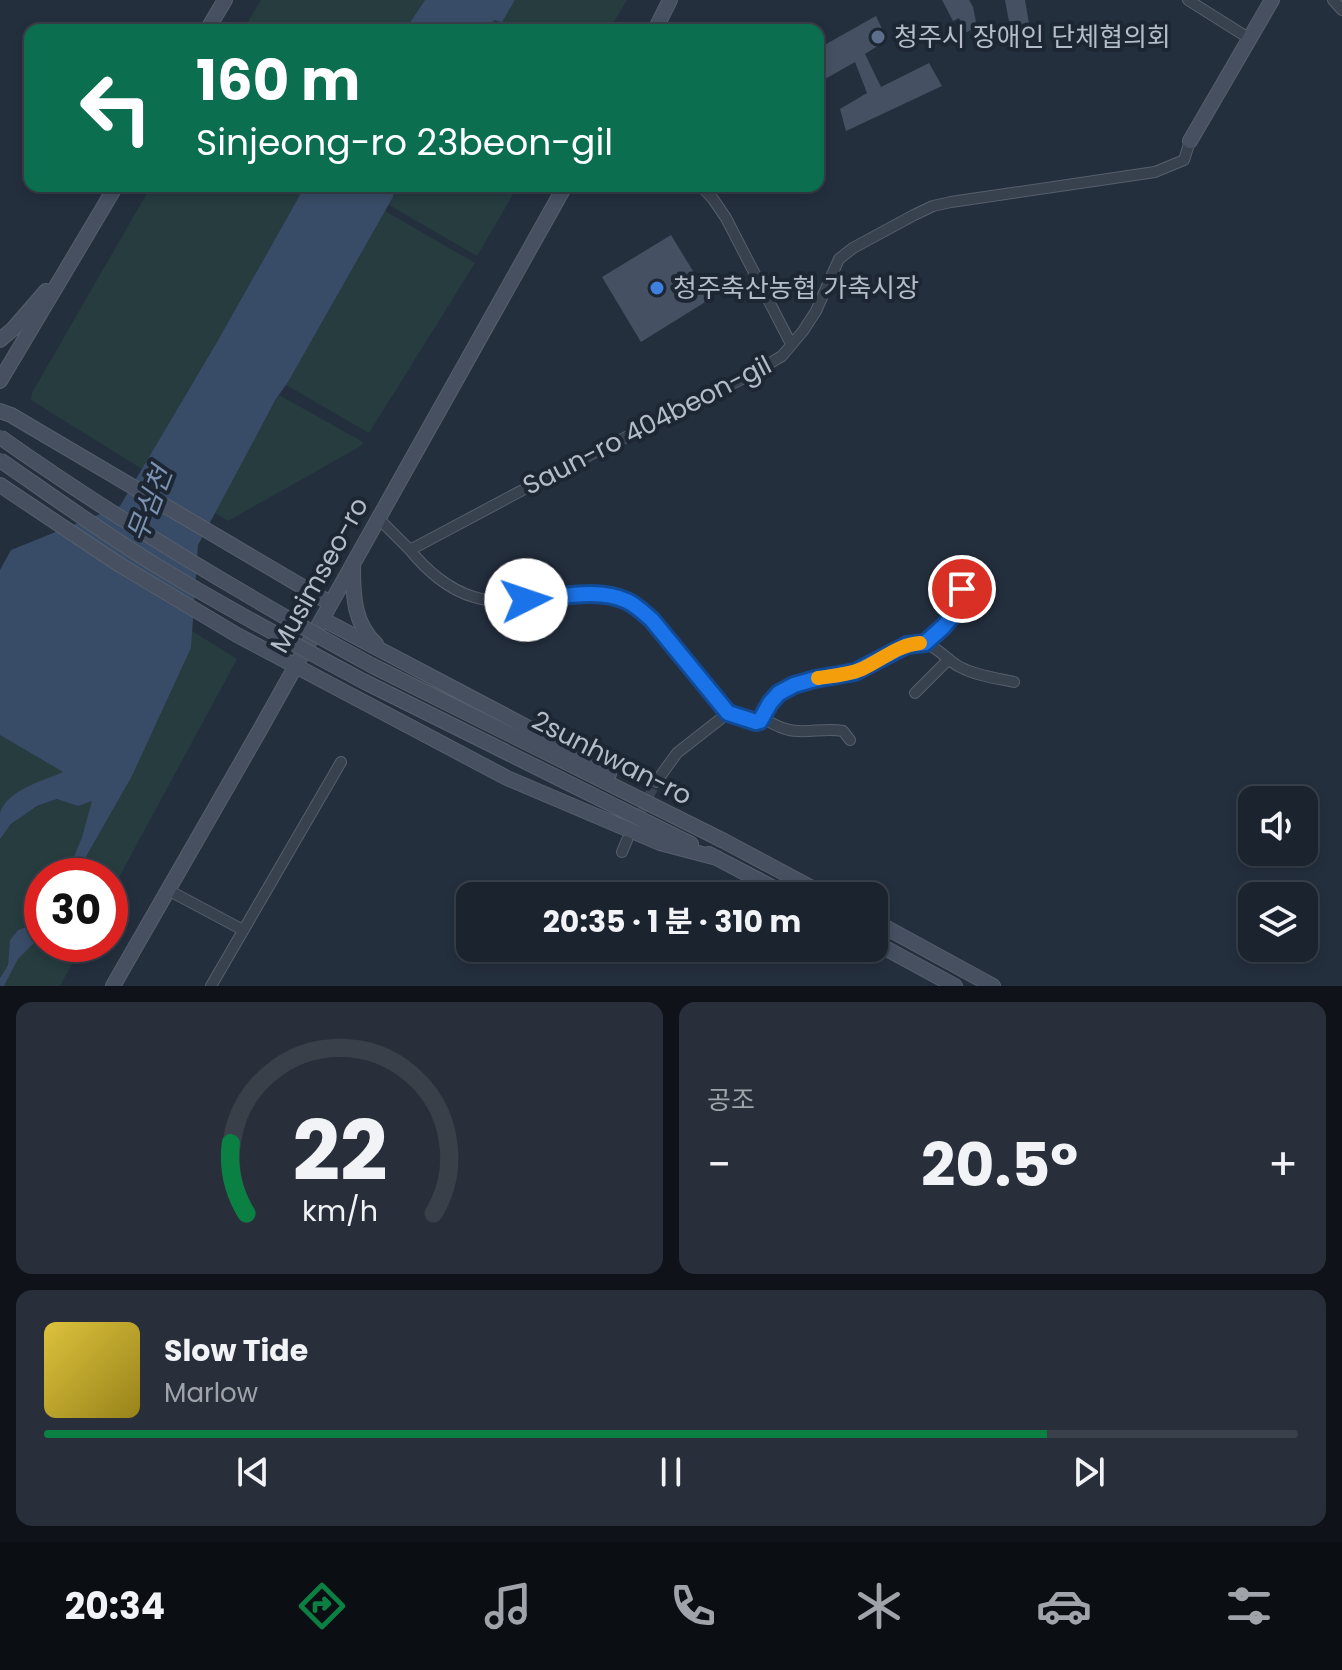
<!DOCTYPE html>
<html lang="ko">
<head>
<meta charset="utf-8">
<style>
  body { margin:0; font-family:Poppins,"Noto Sans KR",sans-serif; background:#282f3a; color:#f1f3f6; height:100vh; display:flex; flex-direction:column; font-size:30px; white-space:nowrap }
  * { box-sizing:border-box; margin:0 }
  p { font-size:26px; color:#a0a4aa }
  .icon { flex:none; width:44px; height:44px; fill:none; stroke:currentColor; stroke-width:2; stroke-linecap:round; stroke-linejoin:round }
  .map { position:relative; height:986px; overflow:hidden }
  .sheet { display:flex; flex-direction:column; gap:16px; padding:16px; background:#0f1319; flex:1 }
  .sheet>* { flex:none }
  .top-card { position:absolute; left:24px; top:24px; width:800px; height:168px; border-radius:16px; box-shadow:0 4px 12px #0003,0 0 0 2px #39404a; background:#0b6e4f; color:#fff; overflow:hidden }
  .fabs { position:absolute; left:1238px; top:786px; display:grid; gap:16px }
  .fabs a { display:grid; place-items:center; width:80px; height:80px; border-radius:16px; background:#1b232e; box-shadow:0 4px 12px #0003,0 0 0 2px #39404a; font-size:40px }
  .speed { position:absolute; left:24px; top:858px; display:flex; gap:16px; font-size:40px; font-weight:700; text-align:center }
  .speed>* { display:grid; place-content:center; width:104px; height:104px; border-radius:50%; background:#1b232e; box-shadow:0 4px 12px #0003,0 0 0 2px #39404a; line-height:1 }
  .speed .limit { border:12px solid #d22; background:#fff; color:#111 }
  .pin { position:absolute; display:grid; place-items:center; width:68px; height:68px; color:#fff; margin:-34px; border:4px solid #fff; border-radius:50%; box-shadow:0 2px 8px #0007 }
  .me { position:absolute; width:88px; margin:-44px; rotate:86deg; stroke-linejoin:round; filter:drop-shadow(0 0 6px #0008) }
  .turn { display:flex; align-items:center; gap:28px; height:168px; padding:0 40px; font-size:36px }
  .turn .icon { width:104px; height:104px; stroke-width:2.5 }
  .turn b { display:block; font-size:56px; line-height:68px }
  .big { font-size:60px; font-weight:700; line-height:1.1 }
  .sheet .widget { flex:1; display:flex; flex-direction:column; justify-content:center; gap:12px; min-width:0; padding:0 28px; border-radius:16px; background:#282f3a }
  .sheet .dial { align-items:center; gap:0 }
  .dial svg { height:208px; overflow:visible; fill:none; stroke:#39404a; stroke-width:7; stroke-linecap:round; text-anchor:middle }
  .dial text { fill:#f1f3f6; stroke:none }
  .song { display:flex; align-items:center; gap:24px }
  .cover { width:96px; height:96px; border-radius:12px; background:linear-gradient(135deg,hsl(50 70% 55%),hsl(50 70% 35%)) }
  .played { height:8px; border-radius:4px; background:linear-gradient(90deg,#0b8043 80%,#39404a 80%) }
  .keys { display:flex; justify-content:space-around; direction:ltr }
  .heat { display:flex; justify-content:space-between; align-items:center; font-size:44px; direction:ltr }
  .sheet .tiles { flex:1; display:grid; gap:16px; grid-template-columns:1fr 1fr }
  .widget:last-child { grid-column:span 2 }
  .trip { position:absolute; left:456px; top:882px; width:432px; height:80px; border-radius:16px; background:#1b232e; box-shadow:0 4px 12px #0003,0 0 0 2px #39404a; font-weight:700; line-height:80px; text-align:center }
  .menu { display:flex; height:128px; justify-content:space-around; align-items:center; background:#0b0e12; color:#a0a4aa }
  .menu .icon { width:56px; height:56px }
  .menu .active { color:#0b8043 }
  .menu b { font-size:36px; color:#f1f3f6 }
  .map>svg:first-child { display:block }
  .green { fill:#263c3f }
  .water { fill:#394c67 }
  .building { fill:#455162 }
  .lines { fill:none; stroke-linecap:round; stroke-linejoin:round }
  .street-tunnel { stroke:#3a4453; stroke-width:10; stroke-dasharray:10 5; stroke-linecap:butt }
  .street-casing { stroke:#565f6c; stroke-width:12 }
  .secondary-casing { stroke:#565f6c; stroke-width:16 }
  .street { stroke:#38414e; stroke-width:10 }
  .secondary { stroke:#465061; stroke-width:14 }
  .secondary-bridge-casing { stroke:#565f6c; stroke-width:16; stroke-linecap:butt }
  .secondary-bridge { stroke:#465061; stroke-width:14 }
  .route-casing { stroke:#114b97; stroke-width:20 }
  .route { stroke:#1a73e8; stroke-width:14 }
  .slow { stroke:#f59e0b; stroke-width:14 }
  .service-dot { fill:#5c6f8a; stroke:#1d2633; stroke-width:3 }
  .shop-dot { fill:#3f7fe0; stroke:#1d2633; stroke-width:3 }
  .labels { text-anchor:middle; stroke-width:8; stroke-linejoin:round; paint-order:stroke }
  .poi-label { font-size:26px; fill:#b4bcc9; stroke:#1d2633; text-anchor:start }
  .street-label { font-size:26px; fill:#b4bcc9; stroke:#1d2633 }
  .water-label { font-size:28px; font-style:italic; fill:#7c92b1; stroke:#1d2633 }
</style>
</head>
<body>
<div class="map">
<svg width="1342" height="986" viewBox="0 0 1342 986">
  <rect width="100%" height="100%" fill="#242f3e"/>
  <!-- green -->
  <path class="green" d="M 261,0 L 425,0 L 405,30 L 243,30 Z
    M 515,0 L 627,0 L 609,30 L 487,30 L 494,20 L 502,21 Z
    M 151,186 L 305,186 L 217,342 L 142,469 L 31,400 L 32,393 Z
    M 401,186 L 518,186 L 477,256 L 389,205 L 393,197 L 394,190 Z
    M 385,211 L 475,263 L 369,433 L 286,385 Z
    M 279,395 L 363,442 L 361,446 L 228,521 L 214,512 Z
    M 192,631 L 237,659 L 110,894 L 110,876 L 75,876 L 132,776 L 191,648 Z
    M 0,735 L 64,772 L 23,790 L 9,799 L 0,813 Z
    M 58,799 L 78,806 L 93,800 L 82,837 L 66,876 L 42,876 L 42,919 L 41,922 L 18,930 L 10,940 L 8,965 L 0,978 L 0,839 C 15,817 32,807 58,799 Z
    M 42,935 L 42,944 L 83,944 L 60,986 L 4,986 L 18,959 Z"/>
  <!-- water -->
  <path class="water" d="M 425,0 L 515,0 L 502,22 L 494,20 L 487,30 L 405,30 Z
    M 305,186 L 401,186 L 394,190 L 393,197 L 288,382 L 276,399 L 198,545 L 191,648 L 132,776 L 75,876 L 66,876 L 82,837 L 92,801 L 78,806 L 57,799 L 37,806 L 11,824 L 0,839 C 0,832 0,820 0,813 C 7,790 43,781 63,772 L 0,735 L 0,570 L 11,550 L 120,506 L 217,342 Z
    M 42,919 L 42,935 L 18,959 L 4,986 L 0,986 L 0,978 L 8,965 L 10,940 L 18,930 L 40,922 Z"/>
  <!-- building -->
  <path class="building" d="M 942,0 L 969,0 L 973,7 L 977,27 L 965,33 L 959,18 L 953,21 Z
    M 1005,0 L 1025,0 L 1033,47 L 1012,38 Z
    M 876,16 L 887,40 L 865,54 L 881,87 L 929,63 L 942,86 L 846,131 L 840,109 L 867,93 L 855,62 L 818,83 L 818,52 L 828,43 Z
    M 671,235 L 710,299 L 641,342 L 602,277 Z"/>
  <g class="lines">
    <!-- street-tunnel -->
    <path class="street-tunnel" d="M 635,824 L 656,782"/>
    <defs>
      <path id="street" d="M 1188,0 L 1250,39
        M 1333,0 L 1342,10
        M 701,186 L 713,199 L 726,218 L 791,344
        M 378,518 L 410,550 L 564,468 L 750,375 L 782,356 L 803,331 L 816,311 L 839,259 L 853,248 L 914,215 L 933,206 L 951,202 L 1155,172 L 1184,160 L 1190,141
        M 410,550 C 426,570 449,590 474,597 C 521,612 584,581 628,601 C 637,606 644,613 652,620 L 728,713 L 677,753 L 656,782
        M 925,643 C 936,633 960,614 963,599 C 964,590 960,581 958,573
        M 915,693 L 949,659
        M 728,713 L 756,722 C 766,716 769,702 779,694 C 800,676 831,680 856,671 C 875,665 904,637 924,643 C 938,647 948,661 960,667 C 977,676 996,678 1014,682
        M 762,718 C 773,724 785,731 798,731 C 813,732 827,728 843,731 L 850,740
        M 622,852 L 627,840
        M 168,890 L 243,930
        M 211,986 L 341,762"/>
      <path id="secondary" d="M 207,30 L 225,0
        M 655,30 L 670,0
        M 1190,141 L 1272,0
        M 0,340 L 13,329 L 46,291
        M 0,381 L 116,186
        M 0,411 L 11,415 L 330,603
        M 0,485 L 120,565 L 237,635 L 507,778 L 660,843 L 717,858
        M 353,567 C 353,596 354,624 376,644
        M 322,619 L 542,735 L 609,774
        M 373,666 L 724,841 L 827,896
        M 365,682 L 691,844
        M 709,854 L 789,896
        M 874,921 L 993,986
        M 874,942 L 955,986
        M 113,986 L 257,735 L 565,186"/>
    </defs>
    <!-- street casing -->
    <use href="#street" class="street-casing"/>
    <!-- secondary casing -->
    <use href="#secondary" class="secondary-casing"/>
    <!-- street -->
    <use href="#street" class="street"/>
    <!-- secondary -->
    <use href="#secondary" class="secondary"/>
    <defs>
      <path id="secondary-bridge" d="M 0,437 C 120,522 245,596 373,666
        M 0,460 C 52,496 103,533 157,566 C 225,607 295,645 365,682"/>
    </defs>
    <!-- secondary-bridge casing -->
    <use href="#secondary-bridge" class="secondary-bridge-casing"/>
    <!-- secondary-bridge -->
    <use href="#secondary-bridge" class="secondary-bridge"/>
  </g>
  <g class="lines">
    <defs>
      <path id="route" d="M 526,600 C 558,598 597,587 627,601 C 637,606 644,613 652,620 L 728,713 L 756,722 L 760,721 L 770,703 L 779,693 L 794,685 L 815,679 L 855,672 L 907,645 L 925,643 L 943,627 L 956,612 L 963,601 L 962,589"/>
    </defs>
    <!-- route casing -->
    <use href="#route" class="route-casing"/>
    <!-- route -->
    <use href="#route" class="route"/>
    <!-- slow -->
    <path class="slow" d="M 818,678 C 832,676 848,675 862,669 C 882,660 897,645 920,643"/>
  </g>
  <!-- markers -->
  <circle class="service-dot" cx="878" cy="37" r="8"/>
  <circle class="shop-dot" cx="657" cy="288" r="8"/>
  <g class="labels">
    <!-- poi labels -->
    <g class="poi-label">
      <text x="894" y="46">청주시 장애인 단체협의회</text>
      <text x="673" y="297">청주축산농협 가축시장</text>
    </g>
    <!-- street labels -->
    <g class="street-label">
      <text transform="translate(647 425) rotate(-27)" y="9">Saun-ro 404beon-gil</text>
      <text transform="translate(319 575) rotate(-61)" y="9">Musimseo-ro</text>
      <text transform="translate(612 758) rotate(27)" y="9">2sunhwan-ro</text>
    </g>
    <!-- water labels -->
    <g class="water-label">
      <text transform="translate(149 504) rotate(-69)" y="10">무심천</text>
    </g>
  </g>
</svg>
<div class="fabs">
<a><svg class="icon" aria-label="sound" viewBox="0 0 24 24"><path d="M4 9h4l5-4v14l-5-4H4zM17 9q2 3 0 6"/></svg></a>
<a><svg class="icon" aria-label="layers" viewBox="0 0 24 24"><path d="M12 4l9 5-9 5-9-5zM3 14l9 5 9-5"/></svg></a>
</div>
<div class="speed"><div class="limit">30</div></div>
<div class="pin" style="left:962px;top:589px;background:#d93025"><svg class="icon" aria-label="arrive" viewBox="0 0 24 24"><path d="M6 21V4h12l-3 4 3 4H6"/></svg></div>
<svg class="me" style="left:526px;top:600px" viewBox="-20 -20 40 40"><circle r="19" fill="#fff"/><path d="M0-13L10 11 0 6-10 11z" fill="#1a73e8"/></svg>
<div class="trip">20:35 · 1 분 · 310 m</div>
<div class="top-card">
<div class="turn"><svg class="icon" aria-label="left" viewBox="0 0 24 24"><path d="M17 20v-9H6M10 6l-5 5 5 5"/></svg><div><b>160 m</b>Sinjeong-ro 23beon-gil</div></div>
</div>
</div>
<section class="sheet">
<div class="tiles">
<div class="widget dial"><svg viewBox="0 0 100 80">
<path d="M14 69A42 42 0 1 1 86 69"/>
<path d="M14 69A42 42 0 0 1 8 42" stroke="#0b8043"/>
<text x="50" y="56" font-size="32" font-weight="700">22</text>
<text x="50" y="72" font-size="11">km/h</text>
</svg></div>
<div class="widget"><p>공조</p>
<div class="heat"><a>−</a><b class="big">20.5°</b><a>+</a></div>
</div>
<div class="widget">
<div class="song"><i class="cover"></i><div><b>Slow Tide</b><p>Marlow</p></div></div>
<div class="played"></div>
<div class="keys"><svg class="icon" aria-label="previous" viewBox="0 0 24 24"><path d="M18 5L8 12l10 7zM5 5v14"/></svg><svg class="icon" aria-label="pause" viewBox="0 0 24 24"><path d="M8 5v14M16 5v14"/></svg><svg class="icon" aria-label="next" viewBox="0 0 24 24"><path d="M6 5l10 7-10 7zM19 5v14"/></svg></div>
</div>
</div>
</section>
<nav class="menu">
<b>20:34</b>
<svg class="icon active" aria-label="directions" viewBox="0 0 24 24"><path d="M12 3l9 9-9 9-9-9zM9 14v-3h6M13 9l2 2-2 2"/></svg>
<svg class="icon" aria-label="music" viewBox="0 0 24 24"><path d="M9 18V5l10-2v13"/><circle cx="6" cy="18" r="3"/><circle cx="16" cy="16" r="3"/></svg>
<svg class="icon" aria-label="phone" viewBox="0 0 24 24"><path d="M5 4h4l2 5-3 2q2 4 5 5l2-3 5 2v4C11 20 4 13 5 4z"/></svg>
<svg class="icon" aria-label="climate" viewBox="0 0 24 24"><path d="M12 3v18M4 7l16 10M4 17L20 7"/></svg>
<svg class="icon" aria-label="car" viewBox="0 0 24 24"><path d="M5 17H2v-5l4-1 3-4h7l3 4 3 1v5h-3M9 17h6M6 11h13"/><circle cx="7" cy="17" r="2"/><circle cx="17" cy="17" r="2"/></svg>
<svg class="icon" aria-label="filters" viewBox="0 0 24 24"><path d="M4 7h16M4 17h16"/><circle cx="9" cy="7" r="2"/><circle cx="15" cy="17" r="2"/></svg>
</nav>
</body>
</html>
